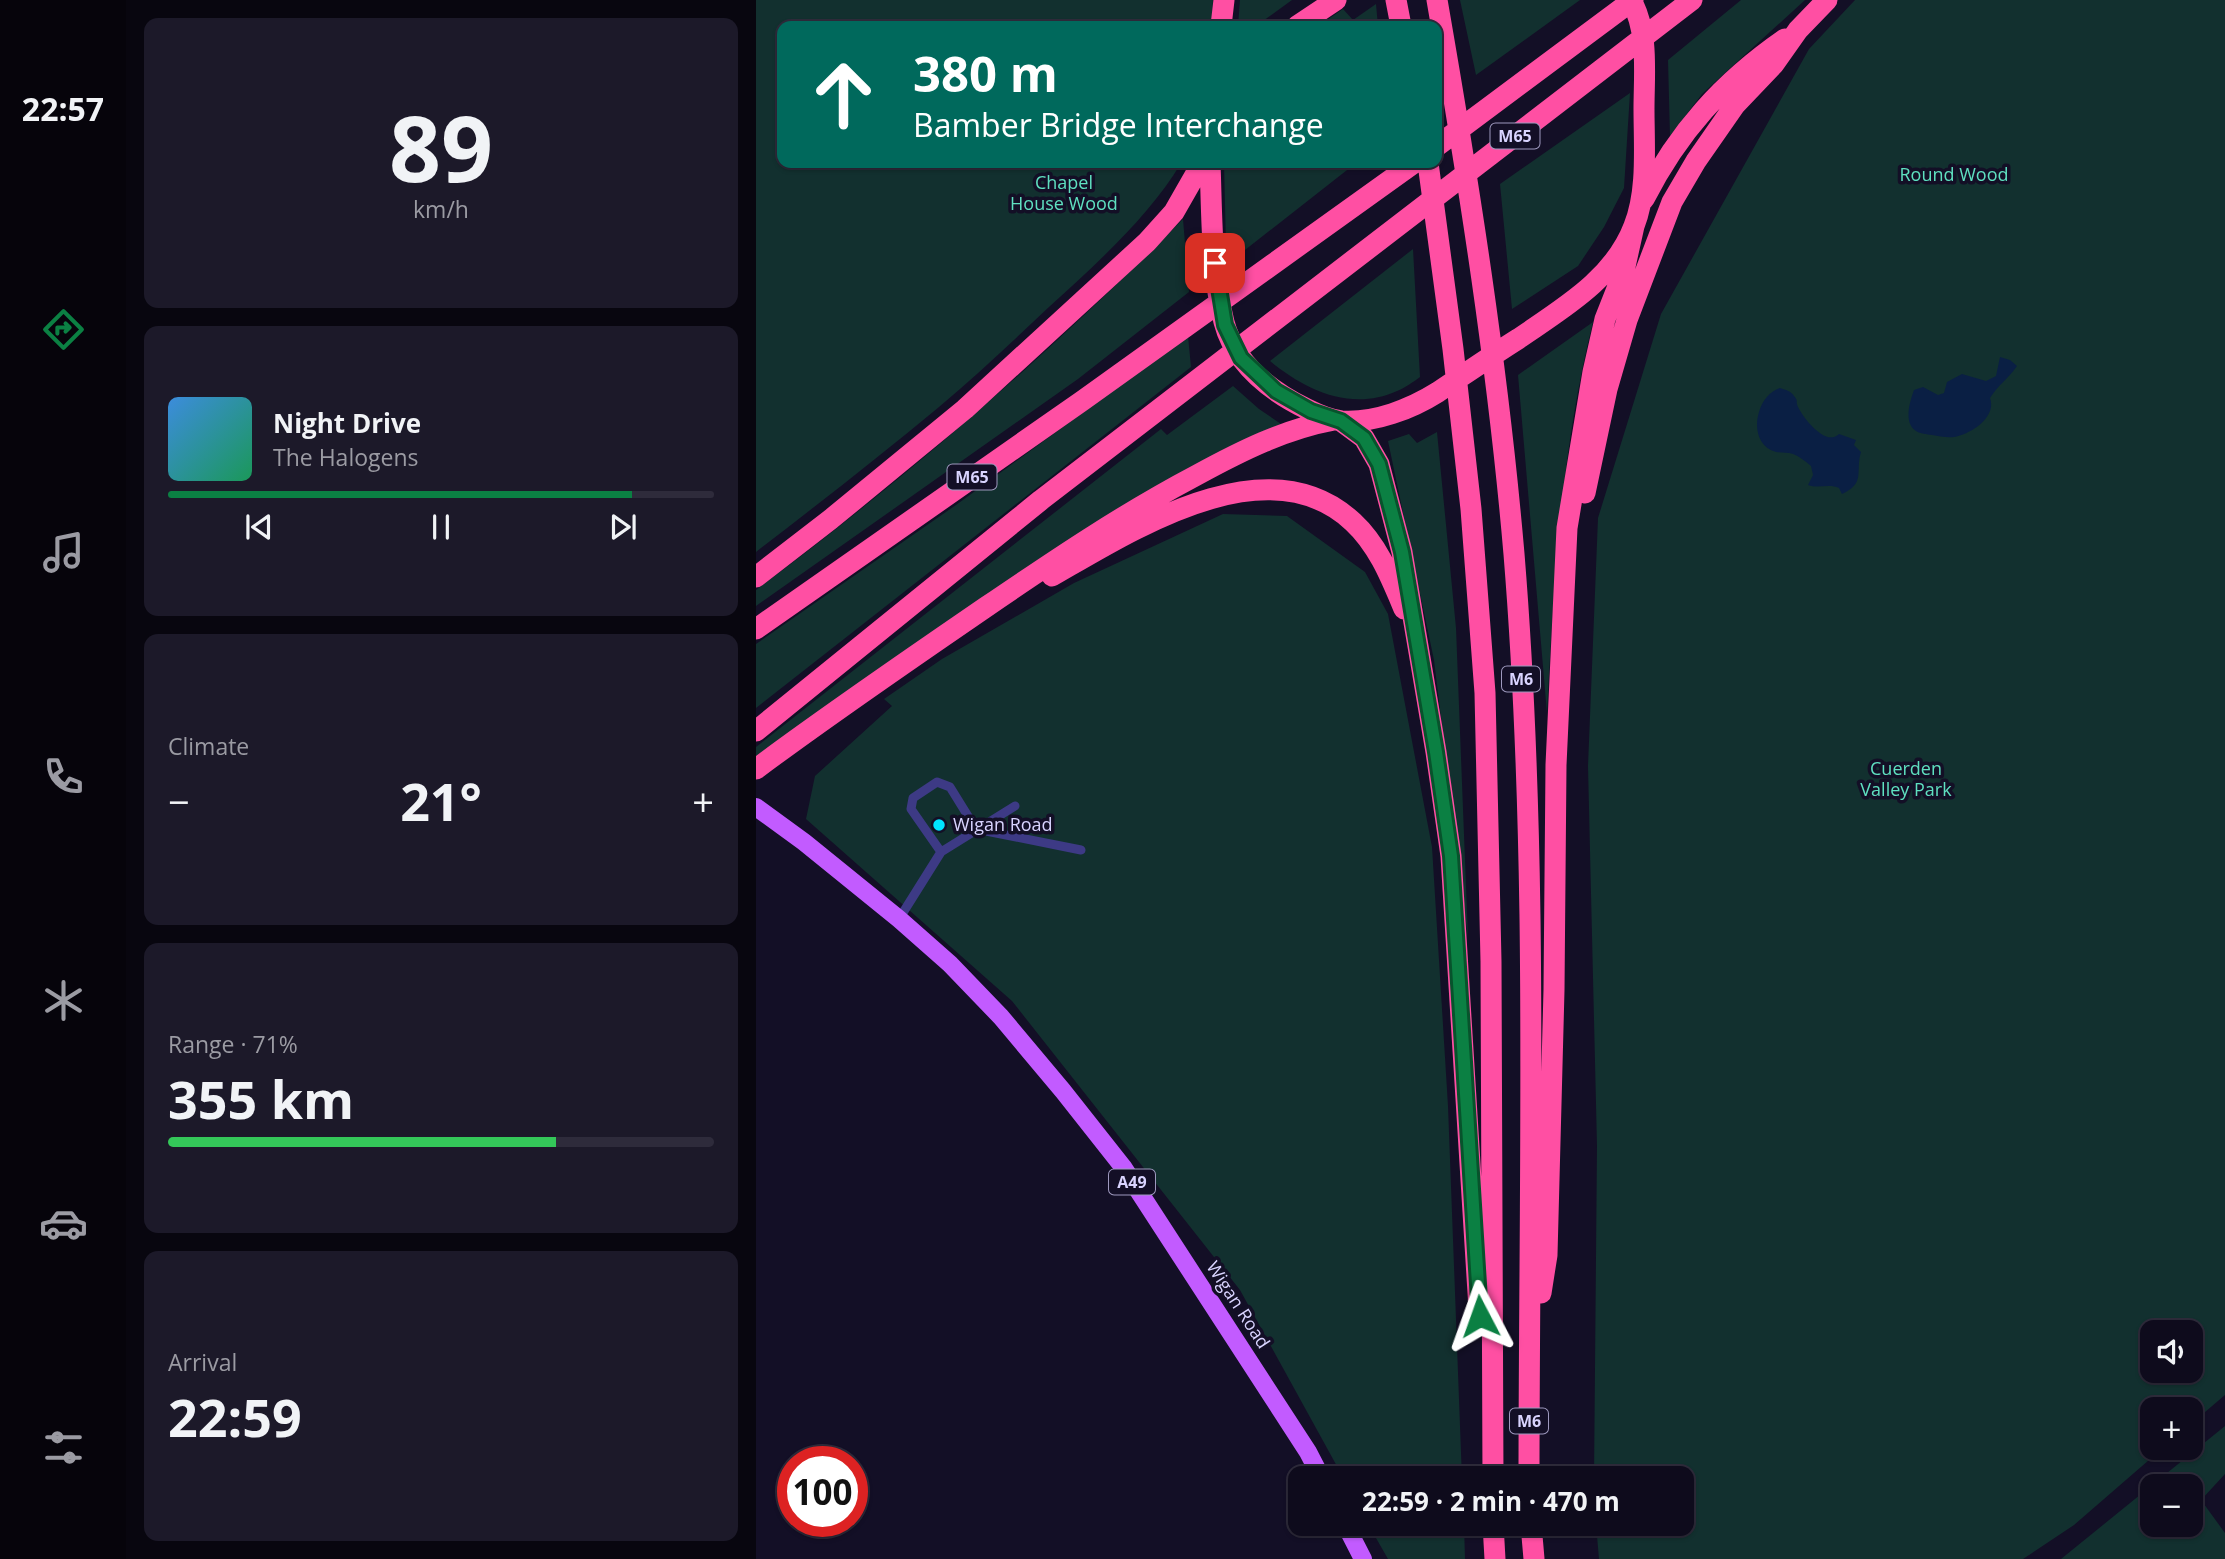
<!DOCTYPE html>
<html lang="en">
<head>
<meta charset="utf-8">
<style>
  body { margin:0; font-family:"Open Sans",sans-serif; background:#1c1929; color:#f1f3f6; height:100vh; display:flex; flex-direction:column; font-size:26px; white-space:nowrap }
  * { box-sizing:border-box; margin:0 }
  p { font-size:23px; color:#9b9ba3 }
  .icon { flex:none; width:38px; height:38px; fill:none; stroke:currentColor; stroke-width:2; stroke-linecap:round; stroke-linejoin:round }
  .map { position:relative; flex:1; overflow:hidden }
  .panel { display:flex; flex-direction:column; gap:18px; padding:18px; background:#08060f; width:630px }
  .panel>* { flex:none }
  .hud { position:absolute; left:21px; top:21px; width:665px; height:147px; border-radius:14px; box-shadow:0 2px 5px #0004,0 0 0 2px #2e2b3b; background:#00695c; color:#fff; overflow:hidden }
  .tools { position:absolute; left:1384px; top:1320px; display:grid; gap:14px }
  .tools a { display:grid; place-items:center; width:63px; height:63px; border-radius:14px; background:#0e0b1c; box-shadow:0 2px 5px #0004,0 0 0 2px #2e2b3b; font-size:35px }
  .speed { position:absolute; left:21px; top:1446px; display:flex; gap:14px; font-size:35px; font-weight:700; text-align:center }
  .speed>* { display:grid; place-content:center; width:91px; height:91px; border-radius:50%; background:#0e0b1c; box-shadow:0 2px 5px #0004,0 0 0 2px #2e2b3b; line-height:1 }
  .speed .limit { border:10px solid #d22; background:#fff; color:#111 }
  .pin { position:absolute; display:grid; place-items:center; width:60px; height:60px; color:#fff; margin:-30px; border-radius:14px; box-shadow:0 4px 10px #0006 }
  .me { position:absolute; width:77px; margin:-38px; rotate:356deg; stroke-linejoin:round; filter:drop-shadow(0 0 5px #0008) }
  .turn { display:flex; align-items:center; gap:24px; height:147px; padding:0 21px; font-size:32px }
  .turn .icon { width:91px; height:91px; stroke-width:2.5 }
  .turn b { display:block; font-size:49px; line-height:60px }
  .big { font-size:52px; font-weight:700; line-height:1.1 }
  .panel .tile { flex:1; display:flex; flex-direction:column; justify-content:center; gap:10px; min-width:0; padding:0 24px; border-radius:14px; background:#1c1929 }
  .panel .dial { align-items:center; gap:0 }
  .dial b { font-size:91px; line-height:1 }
  .song { display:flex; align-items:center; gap:21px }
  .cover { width:84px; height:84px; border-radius:10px; background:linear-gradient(135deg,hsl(210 70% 55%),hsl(150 70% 35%)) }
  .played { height:7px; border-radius:4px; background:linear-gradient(90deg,#0b8043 85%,#2e2b3b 85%) }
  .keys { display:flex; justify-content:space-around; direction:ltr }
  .heat { display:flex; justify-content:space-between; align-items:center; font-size:38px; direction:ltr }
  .charge { height:10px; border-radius:5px; background:linear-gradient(90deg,#34c759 71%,#2e2b3b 0) }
  .trip { position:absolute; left:532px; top:1466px; width:406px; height:70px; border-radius:14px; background:#0e0b1c; box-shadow:0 2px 5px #0004,0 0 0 2px #2e2b3b; font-weight:700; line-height:70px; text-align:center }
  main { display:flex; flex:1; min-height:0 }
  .menu { display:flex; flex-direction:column; width:126px; justify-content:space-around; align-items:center; background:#06040b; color:#9b9ba3 }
  .menu .icon { width:49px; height:49px }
  .menu .current { color:#0b8043 }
  .menu b { font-size:32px; color:#f1f3f6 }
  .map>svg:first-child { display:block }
  .green { fill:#12302f; fill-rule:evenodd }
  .water { fill:#0a1f44 }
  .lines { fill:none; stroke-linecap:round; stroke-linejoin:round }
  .lane { stroke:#3d3a85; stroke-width:9 }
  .primary { stroke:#c25bff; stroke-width:18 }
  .highway { stroke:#ff4fa3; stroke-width:21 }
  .route-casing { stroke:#07532c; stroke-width:18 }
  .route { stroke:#0b8043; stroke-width:12 }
  .poi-dot { fill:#00e5ff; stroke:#130f26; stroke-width:2.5 }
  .labels { text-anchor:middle; stroke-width:7; stroke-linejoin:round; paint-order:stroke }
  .shield { fill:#130f26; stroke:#9e99be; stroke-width:2 }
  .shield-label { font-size:16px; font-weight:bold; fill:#d9d4ff }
  .park-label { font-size:18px; fill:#5fe0c0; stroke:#130f26 }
  .poi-label { font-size:18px; fill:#d9d4ff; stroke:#130f26; text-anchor:start }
  .street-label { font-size:18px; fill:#d9d4ff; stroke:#130f26 }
</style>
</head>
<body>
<main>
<nav class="menu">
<b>22:57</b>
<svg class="icon current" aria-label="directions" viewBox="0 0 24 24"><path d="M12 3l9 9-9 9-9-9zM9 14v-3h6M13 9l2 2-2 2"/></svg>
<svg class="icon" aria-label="music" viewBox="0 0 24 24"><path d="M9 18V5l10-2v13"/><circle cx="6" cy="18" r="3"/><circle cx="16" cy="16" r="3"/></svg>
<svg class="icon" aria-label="phone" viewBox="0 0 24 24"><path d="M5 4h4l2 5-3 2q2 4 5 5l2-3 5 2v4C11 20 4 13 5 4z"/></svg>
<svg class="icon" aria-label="climate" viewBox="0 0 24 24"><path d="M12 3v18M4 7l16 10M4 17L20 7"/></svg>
<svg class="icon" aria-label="car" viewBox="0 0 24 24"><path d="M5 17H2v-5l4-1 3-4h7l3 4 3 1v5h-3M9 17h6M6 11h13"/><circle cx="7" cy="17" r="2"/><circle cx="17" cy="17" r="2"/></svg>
<svg class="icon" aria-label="filters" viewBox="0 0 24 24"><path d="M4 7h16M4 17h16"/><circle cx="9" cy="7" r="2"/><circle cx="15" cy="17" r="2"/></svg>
</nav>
<section class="panel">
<div class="tile dial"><b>89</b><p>km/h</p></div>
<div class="tile">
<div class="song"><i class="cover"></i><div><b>Night Drive</b><p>The Halogens</p></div></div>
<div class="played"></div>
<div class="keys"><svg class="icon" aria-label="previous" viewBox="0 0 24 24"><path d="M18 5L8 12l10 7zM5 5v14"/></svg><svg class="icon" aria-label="pause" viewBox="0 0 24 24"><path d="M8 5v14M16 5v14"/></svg><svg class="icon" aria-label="next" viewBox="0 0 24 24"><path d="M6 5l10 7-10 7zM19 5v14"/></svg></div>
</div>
<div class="tile"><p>Climate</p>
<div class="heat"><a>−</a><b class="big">21°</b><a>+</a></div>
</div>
<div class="tile"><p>Range · 71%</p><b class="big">355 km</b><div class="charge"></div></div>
<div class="tile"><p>Arrival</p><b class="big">22:59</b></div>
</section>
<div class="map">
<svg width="1469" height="1559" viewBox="0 0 1469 1559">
  <rect width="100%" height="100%" fill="#130f26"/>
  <!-- green -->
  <path class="green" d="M 0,0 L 457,0 L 456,26 L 26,26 L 26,163 L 425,163 C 394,216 338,266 293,307 C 257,341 221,375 183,407 C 123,457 62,504 0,552 Z
    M 484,0 L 536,0 L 500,26 L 482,26 Z
    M 704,0 L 824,0 L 720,75 Z
    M 985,0 L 1049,0 L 946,94 L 914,136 L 912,60 Z
    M 1099,0 L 1469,0 L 1469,1395 L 1435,1424 L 1435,1409 L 1396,1409 L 1396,1447 L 1408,1447 L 1318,1525 L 1267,1559 L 843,1559 L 840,1524 L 926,1524 L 926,1479 L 838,1479 L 841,1146 L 832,766 L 842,518 L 905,314 L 1053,49 ZM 1396,1332 L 1435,1332 L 1435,1370 L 1396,1370 Z
    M 620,4 L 622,26 L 562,26 L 587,9 L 597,20 Z
    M 874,93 L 868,188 L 848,227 L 822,266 L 756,309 L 744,184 Z
    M 468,163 L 600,163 L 475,261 L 470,246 Z
    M 427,219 L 433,292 L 322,379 L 0,606 L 0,590 C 152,477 294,353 427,219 Z
    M 657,249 L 664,377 C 657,382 649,388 641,391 C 595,412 549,390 514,361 Z
    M 837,322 C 805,450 798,581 791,713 L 762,375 Z
    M 432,336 L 435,367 L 0,708 L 0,644 L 200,505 Z
    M 477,386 L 503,409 L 525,424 L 432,468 L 0,756 L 0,747 L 405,429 L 411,435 Z
    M 681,432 L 700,628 L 712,938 L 678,660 L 632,441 L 653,434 L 661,443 Z
    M 467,514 L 531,516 L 609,572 L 632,614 L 676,847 L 692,1106 L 706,1479 L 588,1479 L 484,1290 L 256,1001 L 50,819 L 59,776 L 136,706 L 128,699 L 186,659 L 318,583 Z
    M 1469,1426 L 1469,1474 L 1445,1500 L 1469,1533 L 1469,1559 L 1305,1559 ZM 1396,1486 L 1435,1486 L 1435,1524 L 1396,1524 Z
    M 612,1524 L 708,1524 L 709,1559 L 632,1559 Z"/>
  <!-- water -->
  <path class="water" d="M 1244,357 L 1254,360 L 1261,366 C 1253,378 1242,385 1234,398 C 1241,417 1215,434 1198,437 C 1191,438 1183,436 1176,435 C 1171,434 1164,434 1160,431 C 1147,423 1154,401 1158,390 L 1167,387 L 1182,395 L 1188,393 L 1191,382 L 1206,374 L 1230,381 L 1240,376 Z
    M 1024,388 C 1030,390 1035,391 1038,396 C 1043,402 1039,400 1042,407 C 1048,419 1070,447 1083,434 L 1100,440 L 1098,445 L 1105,452 C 1099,472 1110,483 1086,494 L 1083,488 C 1073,483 1063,489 1052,485 L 1057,475 L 1055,466 C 1049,461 1043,456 1037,454 C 1031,452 1026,453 1020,452 C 1002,447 998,428 1003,412 C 1006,401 1014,391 1024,388 Z"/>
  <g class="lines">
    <!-- lane -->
    <path class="lane" d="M 185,852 L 155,809 L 157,798 L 181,782 L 194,787 L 220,829 L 325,850
      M 143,919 L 185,852 L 259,806"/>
    <!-- primary -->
    <path class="primary" d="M 0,807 L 48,842 L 143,919 L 194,964 L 245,1017 L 307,1091 L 367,1167 L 552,1452 L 566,1479
      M 589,1524 L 607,1559"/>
    <!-- highway -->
    <path class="highway" d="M 640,0 L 645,26
      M 681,0 C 713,184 742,368 758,554 C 783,861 773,1171 773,1479
      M 465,26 L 468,0
      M 541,26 L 580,0
      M 681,146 L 877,0
      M 454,163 C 456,215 455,271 468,322 C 479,364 514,391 551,409 C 561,414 574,420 586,421 C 619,423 655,409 682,392 C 709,374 735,356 762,339 C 807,308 858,279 878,226 C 892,191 888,146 888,109 C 888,73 893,32 875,0
      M 672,163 L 697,349 L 715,509 L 729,693 L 735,961 L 737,1479
      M 888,199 C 922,132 967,82 1029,39
      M 585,421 L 608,438 L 623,464 L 646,552 L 680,752 L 695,856 L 723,1309
      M 829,493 L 851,389 L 871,320 L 916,202 L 940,161 L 979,105 L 1018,64 L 1042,30 L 1071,0
      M 296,576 C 376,530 512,442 597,522 C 622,545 635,578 648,609
      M 0,577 L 75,519 L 209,409 L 391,242 L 418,212 L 446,163
      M 0,629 L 326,401 L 658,163
      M 0,731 L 285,500 L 936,0
      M 0,769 C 75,713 153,660 230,607 C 299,560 367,514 441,475 C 485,451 529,429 578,420
      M 785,1293 L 791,1255 L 798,990 L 800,765 L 811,528 L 837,372 L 849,319 L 868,271 L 878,226
      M 737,1524 L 739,1559
      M 775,1524 L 778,1559"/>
  </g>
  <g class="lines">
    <defs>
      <path id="route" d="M 459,263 L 469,325 L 485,358 L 520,391 L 555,411 L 585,421 L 608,438 L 623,464 L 646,552 L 680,752 L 695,856 L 724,1316"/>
    </defs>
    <!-- route casing -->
    <use href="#route" class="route-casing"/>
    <!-- route -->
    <use href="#route" class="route"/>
  </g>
  <!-- markers -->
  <circle class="poi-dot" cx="183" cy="825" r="7"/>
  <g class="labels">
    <!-- shield labels -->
    <g class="shield">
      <rect x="734.5" y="123.5" width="49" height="25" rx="5"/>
      <rect x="191.5" y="464.5" width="49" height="25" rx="5"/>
      <rect x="746" y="666.5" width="38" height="25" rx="5"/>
      <rect x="353" y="1169.5" width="46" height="25" rx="5"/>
      <rect x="754" y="1408.5" width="38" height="25" rx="5"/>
    </g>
    <g class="shield-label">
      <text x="759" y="142">M65</text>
      <text x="216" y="483">M65</text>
      <text x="765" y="685">M6</text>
      <text x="376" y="1188">A49</text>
      <text x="773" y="1427">M6</text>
    </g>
    <!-- park labels -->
    <g class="park-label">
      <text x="1198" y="181">Round Wood</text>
      <text x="308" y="189">Chapel<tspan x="308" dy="21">House Wood</tspan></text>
      <text x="1150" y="775">Cuerden<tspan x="1150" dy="21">Valley Park</tspan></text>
    </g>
    <!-- poi labels -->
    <g class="poi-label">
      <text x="197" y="831">Wigan Road</text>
    </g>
    <!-- street labels -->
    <g class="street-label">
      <text transform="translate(482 1305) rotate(57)" y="6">Wigan Road</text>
    </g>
  </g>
</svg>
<div class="tools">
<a><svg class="icon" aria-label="sound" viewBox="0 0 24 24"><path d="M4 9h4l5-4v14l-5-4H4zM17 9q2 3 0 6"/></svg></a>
<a>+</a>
<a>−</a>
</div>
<div class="speed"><div class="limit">100</div></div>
<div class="pin" style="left:459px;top:263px;background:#d93025"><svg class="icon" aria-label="arrive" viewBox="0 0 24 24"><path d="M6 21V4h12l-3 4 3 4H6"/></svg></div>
<svg class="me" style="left:724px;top:1316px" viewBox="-20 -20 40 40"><path d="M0-17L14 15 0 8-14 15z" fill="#0b8043" stroke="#fff" stroke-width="4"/></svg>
<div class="trip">22:59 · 2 min · 470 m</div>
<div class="hud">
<div class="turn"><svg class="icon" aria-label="ahead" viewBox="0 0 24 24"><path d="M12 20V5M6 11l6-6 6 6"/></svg><div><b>380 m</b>Bamber Bridge Interchange</div></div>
</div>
</div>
</main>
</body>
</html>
